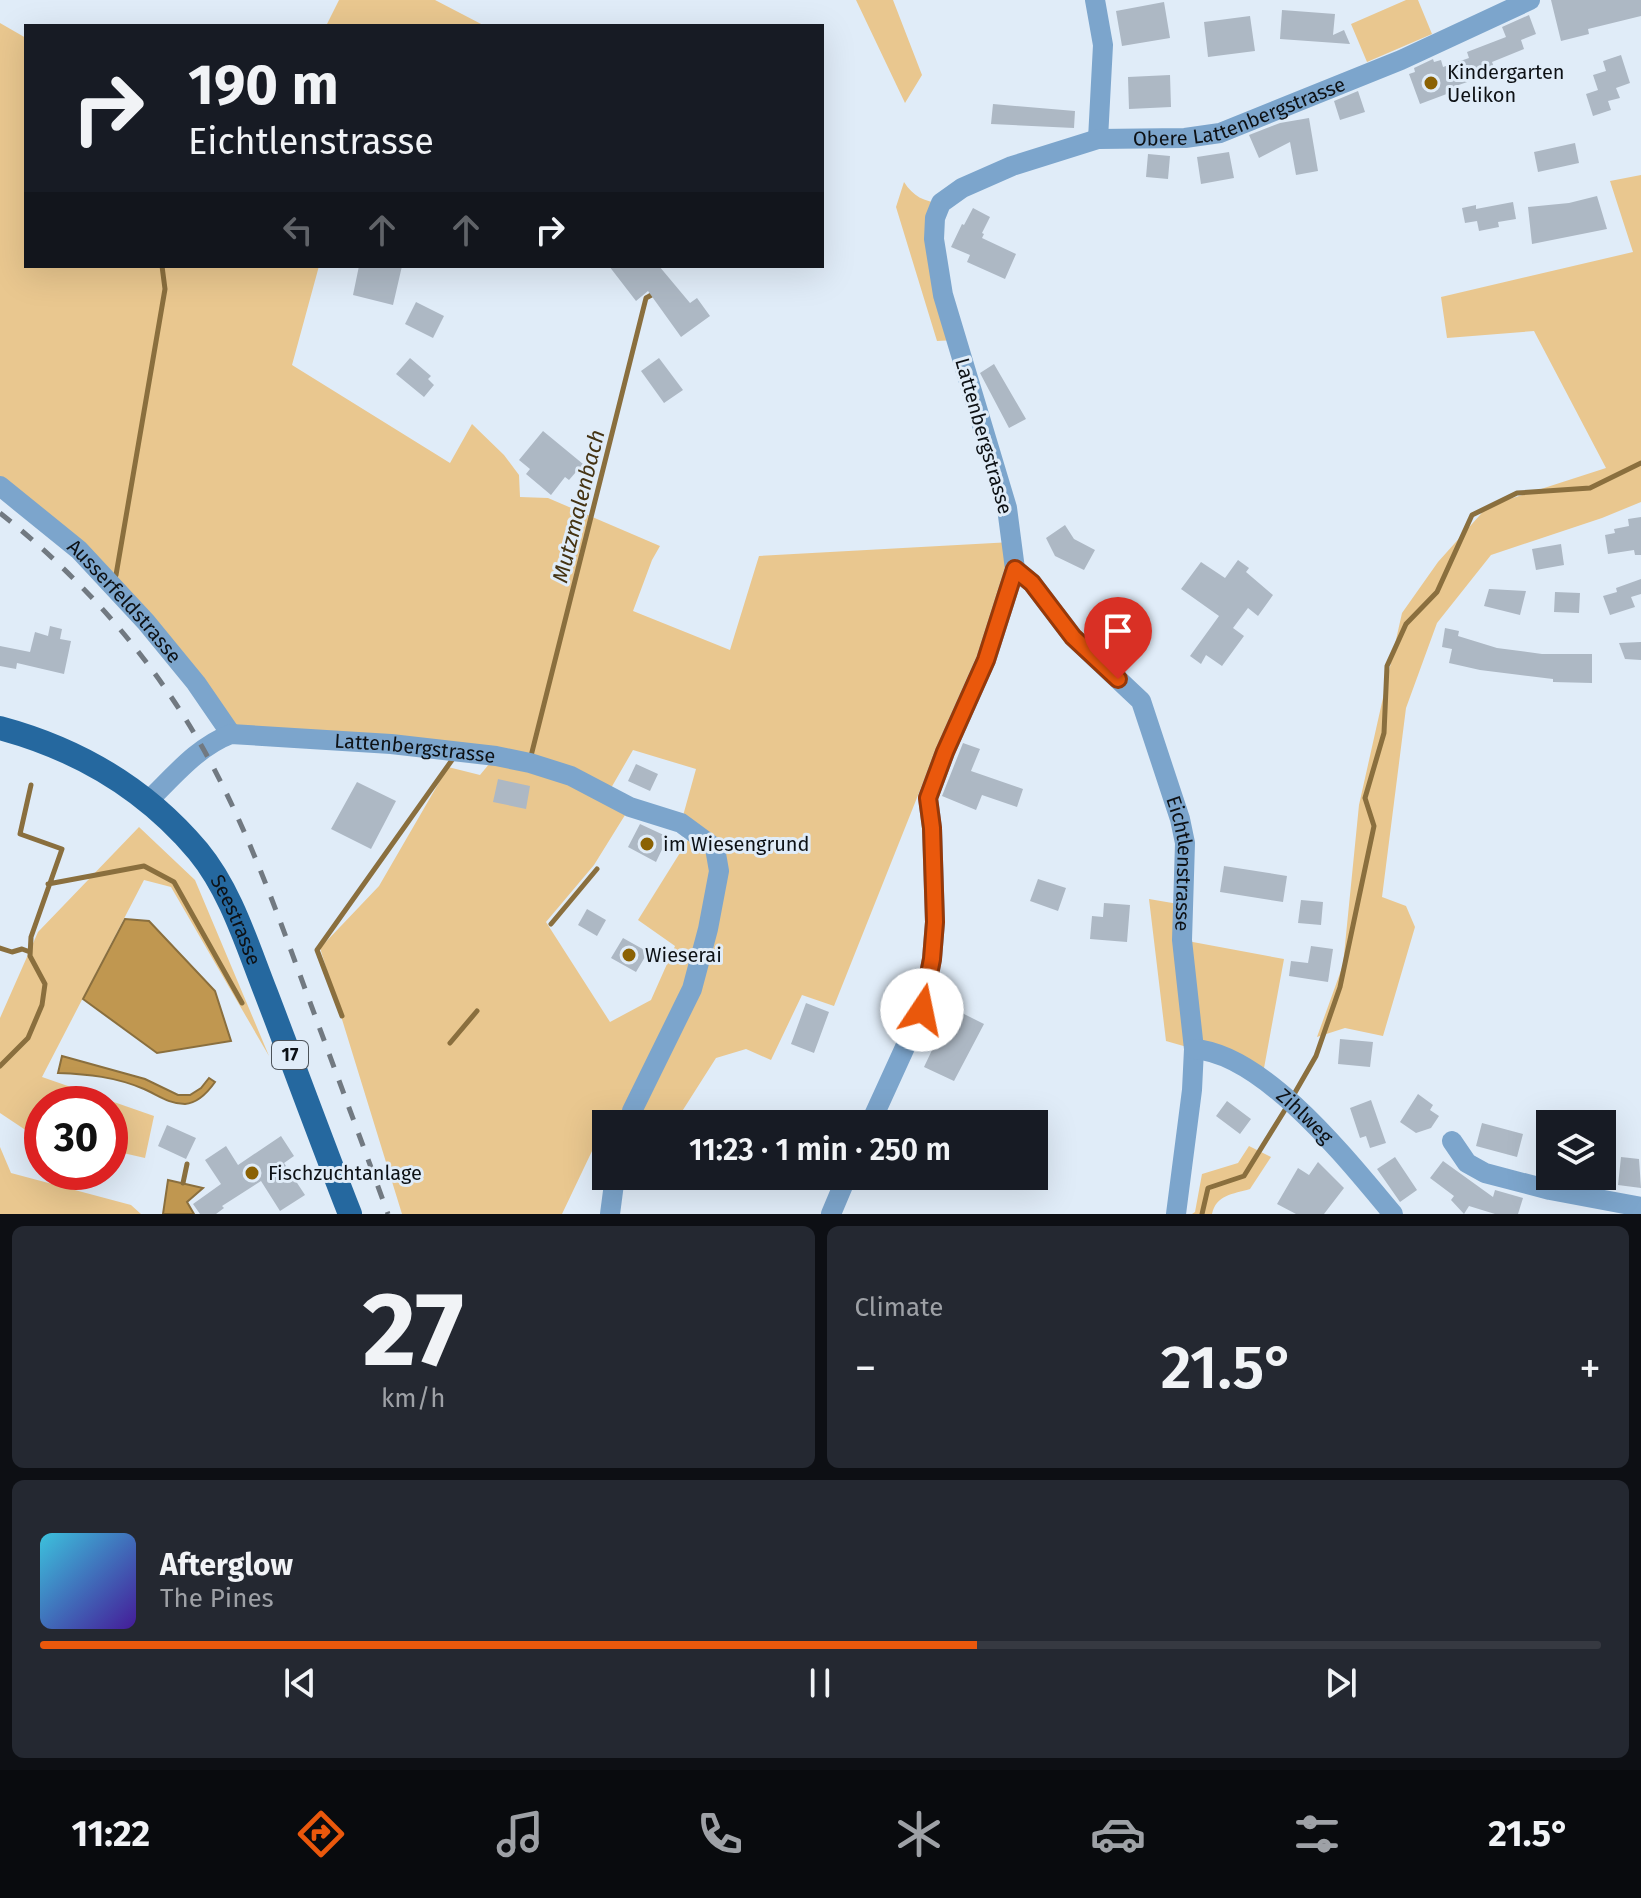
<!DOCTYPE html>
<html lang="en">
<head>
<meta charset="utf-8">
<style>
  body { margin:0; font-family:"Fira Sans",sans-serif; background:#242831; color:#f1f3f6; height:100vh; display:flex; flex-direction:column; font-size:30px; white-space:nowrap }
  * { box-sizing:border-box; margin:0 }
  p { font-size:26px; color:#9ea1a6 }
  .icon { flex:none; width:44px; height:44px; fill:none; stroke:currentColor; stroke-width:2; stroke-linecap:round; stroke-linejoin:round }
  .map { position:relative; height:1214px; overflow:hidden }
  .sheet { display:flex; flex-direction:column; gap:12px; padding:12px; background:#0d0f14; flex:1 }
  .sheet>* { flex:none }
  .top-card { position:absolute; left:24px; top:24px; width:800px; height:244px; border-radius:0px; box-shadow:0 8px 32px #0002; background:#171b24; color:#f1f3f6; overflow:hidden }
  .fabs { position:absolute; left:1536px; top:1110px; display:grid; gap:16px }
  .fabs a { display:grid; place-items:center; width:80px; height:80px; border-radius:0px; background:#171b24; box-shadow:0 8px 32px #0002; font-size:40px }
  .speed { position:absolute; left:24px; top:1086px; display:flex; gap:16px; font-size:40px; font-weight:700; text-align:center }
  .speed>* { display:grid; place-content:center; width:104px; height:104px; border-radius:50%; background:#171b24; box-shadow:0 8px 32px #0002; line-height:1 }
  .speed .limit { border:12px solid #d22; background:#fff; color:#111 }
  .pin { position:absolute; display:grid; place-items:center; width:68px; height:68px; color:#fff; margin:-82px -34px; border-radius:50% 50% 50% 0; rotate:-45deg; box-shadow:0 0 8px #0007 }
  .pin .icon { rotate:45deg }
  .me { position:absolute; width:88px; margin:-44px; rotate:11deg; stroke-linejoin:round; filter:drop-shadow(0 0 6px #0008) }
  .turn { display:flex; align-items:center; gap:28px; height:168px; padding:0 32px; font-size:36px }
  .turn .icon { width:104px; height:104px; stroke-width:2.5 }
  .turn b { display:block; font-size:56px; line-height:68px }
  .lanes { display:flex; align-items:center; height:76px; padding:0 32px; background:#0003; justify-content:center; gap:40px; direction:ltr }
  .lanes .off { opacity:.35 }
  .big { font-size:60px; font-weight:600; line-height:1.1 }
  .sheet .widget { flex:1; display:flex; flex-direction:column; justify-content:center; gap:12px; min-width:0; padding:0 28px; border-radius:12px; background:#242831 }
  .sheet .dial { align-items:center; gap:0 }
  .dial b { font-size:104px; line-height:1 }
  .song { display:flex; align-items:center; gap:24px }
  .cover { width:96px; height:96px; border-radius:12px; background:linear-gradient(135deg,hsl(190 70% 55%),hsl(260 70% 35%)) }
  .played { height:8px; border-radius:4px; background:linear-gradient(90deg,#ea580c 60%,#363941 60%) }
  .keys { display:flex; justify-content:space-around; direction:ltr }
  .heat { display:flex; justify-content:space-between; align-items:center; font-size:44px; direction:ltr }
  .sheet .tiles { flex:1; display:grid; gap:12px; grid-template-columns:1fr 1fr }
  .widget:last-child { grid-column:span 2 }
  .trip { position:absolute; left:592px; top:1110px; width:456px; height:80px; border-radius:0px; background:#171b24; box-shadow:0 8px 32px #0002; font-weight:600; line-height:80px; text-align:center }
  .tabs { display:flex; height:128px; justify-content:space-around; align-items:center; background:#090b0e; color:#9ea1a6 }
  .tabs .icon { width:56px; height:56px }
  .tabs .current { color:#ea580c }
  .tabs b { font-size:36px; color:#f1f3f6 }
  .map>svg:first-child { display:block }
  .green { fill:#e9c78f; fill-rule:evenodd }
  .water { fill:#c09750; stroke:#8a6f3e; stroke-width:2 }
  .lines { fill:none; stroke-linecap:round; stroke-linejoin:round }
  .stream { stroke:#8a6f3e; stroke-width:5 }
  .building { fill:#adb8c4 }
  .minor { stroke:#7ca5cc; stroke-width:20 }
  .major { stroke:#25689f; stroke-width:24 }
  .rail { stroke:#717981; stroke-width:5; stroke-dasharray:14 14; stroke-linecap:butt }
  .route-casing { stroke:#983908; stroke-width:20 }
  .route { stroke:#ea580c; stroke-width:14 }
  .poi-dot { fill:#8b6204; stroke:#e0ecf8; stroke-width:3 }
  .labels { text-anchor:middle; stroke-width:6; stroke-linejoin:round; paint-order:stroke }
  .shield { fill:#e0ecf8; stroke:#4c5359; stroke-width:2 }
  .shield-label { font-size:18px; font-weight:bold; fill:#0d1115 }
  .poi-label { font-size:20px; fill:#0d1115; stroke:#e0ecf8; text-anchor:start }
  .street-label { font-size:20px; fill:#0d1115; stroke:#e0ecf8 }
  .water-label { font-size:22px; font-style:italic; fill:#443313; stroke:#e0ecf8 }
</style>
</head>
<body>
<div class="map">
<svg width="1641" height="1214" viewBox="0 0 1641 1214">
  <rect width="100%" height="100%" fill="#e0ecf8"/>
  <!-- green -->
  <path class="green" d="M 339,0 L 435,0 L 485,26 L 326,26 Z
    M 856,0 L 893,0 L 922,75 L 905,103 Z
    M 1406,0 L 1418,0 L 1432,34 L 1367,62 L 1351,24 Z
    M 0,23 L 26,38 L 26,266 L 319,266 L 292,365 L 450,463 L 472,424 L 504,455 L 519,475 L 520,497 L 548,498 L 660,546 L 652,560 L 633,611 L 730,650 L 759,556 L 1012,542 L 986,635 L 942,735 L 834,1006 L 802,995 L 771,1060 L 746,1049 L 716,1058 L 674,1124 L 629,1124 L 631,1111 L 603,1128 L 562,1214 L 402,1214 L 320,948 L 379,886 L 448,767 L 480,775 L 495,757 L 231,734 L 146,622 L 0,486 ZM 633,750 L 696,769 L 681,823 L 693,832 L 638,920 L 675,946 L 651,1000 L 610,1022 L 546,922 L 594,865 L 630,807 L 607,795 Z
    M 1641,175 L 1641,502 L 1602,518 L 1491,555 L 1437,623 L 1406,708 L 1382,897 L 1406,906 L 1415,927 L 1383,1036 L 1345,1028 L 1317,1037 L 1343,965 L 1359,805 L 1402,613 L 1438,562 L 1488,506 L 1606,468 L 1534,331 L 1447,338 L 1441,297 L 1633,252 L 1610,181 Z
    M 904,182 C 913,196 924,202 941,203 L 935,218 L 955,340 L 937,341 L 896,207 Z
    M 139,827 L 195,880 L 269,1056 L 171,887 L 144,880 L 42,1077 L 154,1116 L 145,1158 L 110,1150 L 110,1104 L 42,1104 L 42,1135 L 30,1133 L 0,1113 L 0,1018 L 38,932 Z
    M 1149,899 L 1184,905 L 1182,940 L 1284,959 L 1262,1079 L 1194,1049 L 1166,1041 Z
    M 1249,1146 L 1271,1157 L 1250,1189 C 1233,1194 1216,1195 1212,1214 L 1192,1214 L 1195,1212 L 1202,1174 L 1238,1163 Z
    M 0,1147 L 11,1173 L 131,1205 L 141,1214 L 0,1214 Z"/>
  <!-- water -->
  <path class="water" d="M 125,919 L 149,921 L 215,991 L 231,1041 L 157,1053 L 83,999 Z
    M 62,1056 L 145,1079 L 178,1095 L 190,1095 L 201,1088 L 209,1078 L 215,1082 C 208,1092 198,1103 185,1104 C 169,1104 158,1095 144,1089 C 116,1077 88,1074 58,1073 Z
    M 168,1180 L 203,1188 L 187,1202 L 194,1214 L 163,1214 Z"/>
  <g class="lines">
    <!-- stream -->
    <path class="stream" d="M 116,575 L 165,289 L 162,266
      M 531,756 L 646,298 L 655,293
      M 48,884 L 144,866 L 174,882 L 242,1003
      M 551,924 L 597,869
      M 0,948 L 12,952 L 22,949 L 30,952
      M 342,1016 L 317,950 L 452,760
      M 450,1043 L 477,1011
      M 0,1066 L 28,1038 L 42,1005 L 45,984 L 30,956 L 31,937 L 62,849 L 20,834 L 31,785
      M 1293,1096 L 1316,1056 L 1340,987 L 1374,826 L 1365,798 L 1384,733 L 1387,666 L 1406,624 L 1437,592 L 1472,515 L 1517,493 L 1590,488 L 1641,463
      M 183,1183 L 187,1164
      M 1202,1214 L 1208,1188 L 1244,1176 L 1288,1105"/>
  </g>
  <!-- building -->
  <path class="building" d="M 1551,0 L 1641,0 L 1641,16 L 1588,29 L 1589,34 L 1561,41 Z
    M 1164,2 L 1170,38 L 1122,46 L 1116,11 Z
    M 1282,10 L 1335,14 L 1333,35 L 1344,30 L 1350,44 L 1280,39 Z
    M 1529,15 L 1536,34 L 1521,40 L 1524,49 L 1492,62 L 1496,72 L 1450,88 L 1452,92 L 1420,104 L 1409,74 L 1415,72 L 1414,68 L 1433,59 L 1434,62 L 1441,60 L 1443,67 L 1469,58 L 1467,52 L 1506,37 L 1502,27 Z
    M 1250,16 L 1255,51 L 1208,57 L 1204,22 Z
    M 1621,55 L 1630,83 L 1616,88 L 1620,98 L 1608,101 L 1611,110 L 1593,116 L 1586,94 L 1598,90 L 1593,75 L 1606,71 L 1603,61 Z
    M 1170,75 L 1171,107 L 1129,109 L 1128,77 Z
    M 1358,91 L 1365,112 L 1340,120 L 1334,101 Z
    M 993,104 L 1075,111 L 1074,128 L 991,124 Z
    M 1309,118 L 1318,171 L 1296,175 L 1290,142 L 1259,158 L 1249,135 L 1280,123 Z
    M 1575,143 L 1579,163 L 1538,172 L 1534,152 Z
    M 1229,152 L 1234,178 L 1201,184 L 1197,157 Z
    M 1148,154 L 1170,156 L 1168,179 L 1146,177 Z
    M 1597,196 L 1607,229 L 1532,244 L 1528,207 L 1569,203 Z
    M 1513,202 L 1516,219 L 1498,222 L 1499,227 L 1479,231 L 1477,221 L 1465,223 L 1462,208 L 1476,205 L 1476,209 Z
    M 973,208 L 990,217 L 982,233 L 984,234 L 982,238 L 1016,254 L 1005,279 L 967,262 L 970,255 L 951,247 L 962,224 L 964,225 Z
    M 359,266 L 402,266 L 393,305 L 353,295 Z
    M 609,266 L 659,266 L 690,303 L 697,298 L 710,316 L 681,337 L 648,291 L 636,301 Z
    M 416,302 L 444,316 L 433,338 L 405,324 Z
    M 410,358 L 431,376 L 428,379 L 434,385 L 424,397 L 396,374 Z
    M 659,358 L 683,390 L 664,403 L 641,371 Z
    M 994,364 L 1026,419 L 1009,428 L 980,373 Z
    M 543,431 L 583,464 L 569,480 L 565,477 L 551,495 L 526,474 L 530,469 L 519,460 Z
    M 1641,517 L 1641,555 L 1635,555 L 1634,550 L 1608,554 L 1605,535 L 1615,533 L 1614,529 L 1629,526 L 1628,519 Z
    M 1065,525 L 1074,539 L 1095,550 L 1084,570 L 1055,556 L 1046,538 Z
    M 1561,544 L 1564,565 L 1536,570 L 1532,549 Z
    M 1238,560 L 1249,568 L 1246,572 L 1273,595 L 1258,616 L 1248,608 L 1233,628 L 1244,636 L 1222,666 L 1206,655 L 1201,664 L 1190,656 L 1219,616 L 1181,589 L 1201,562 L 1225,578 Z
    M 1641,579 L 1641,594 L 1631,597 L 1635,607 L 1610,615 L 1603,596 L 1617,592 L 1616,588 Z
    M 1489,589 L 1526,591 L 1520,615 L 1484,606 Z
    M 1555,592 L 1580,593 L 1579,613 L 1554,612 Z
    M 50,626 L 62,629 L 60,639 L 71,641 L 64,674 L 17,663 L 16,669 L 0,666 L 0,646 L 30,652 L 35,632 L 48,636 Z
    M 1445,628 L 1459,631 L 1458,636 L 1497,648 L 1542,654 L 1592,654 L 1592,683 L 1553,682 L 1553,679 L 1480,670 L 1449,663 L 1452,649 L 1442,647 Z
    M 1641,642 L 1641,660 L 1625,659 L 1619,643 Z
    M 963,743 L 980,749 L 971,771 L 1023,789 L 1017,807 L 982,795 L 976,810 L 942,796 Z
    M 636,764 L 658,774 L 650,791 L 628,781 Z
    M 498,779 L 530,786 L 526,809 L 493,802 Z
    M 357,782 L 396,801 L 371,849 L 331,829 Z
    M 640,824 L 668,837 L 656,862 L 628,847 Z
    M 1224,866 L 1287,876 L 1283,902 L 1220,892 Z
    M 1038,879 L 1066,888 L 1058,911 L 1030,901 Z
    M 1301,900 L 1323,902 L 1321,925 L 1298,923 Z
    M 1104,903 L 1130,905 L 1127,942 L 1090,939 L 1092,916 L 1103,917 Z
    M 587,909 L 606,920 L 597,936 L 578,925 Z
    M 623,938 L 648,952 L 636,972 L 611,958 Z
    M 1311,946 L 1333,949 L 1328,982 L 1289,976 L 1291,961 L 1308,963 Z
    M 806,1003 L 829,1012 L 814,1053 L 791,1044 Z
    M 952,1008 L 984,1024 L 954,1081 L 924,1067 Z
    M 1340,1039 L 1373,1042 L 1370,1067 L 1338,1064 Z
    M 1418,1094 L 1433,1105 L 1430,1110 L 1439,1116 L 1431,1128 L 1416,1133 L 1400,1122 Z
    M 1371,1100 L 1386,1143 L 1370,1148 L 1366,1136 L 1360,1138 L 1350,1108 Z
    M 1227,1101 L 1251,1119 L 1240,1134 L 1216,1116 Z
    M 1482,1123 L 1523,1134 L 1517,1157 L 1476,1146 Z
    M 167,1125 L 196,1138 L 186,1159 L 158,1146 Z
    M 281,1136 L 294,1156 L 284,1163 L 305,1195 L 280,1211 L 261,1181 L 222,1206 L 224,1208 L 216,1214 L 200,1214 L 193,1204 L 221,1184 L 205,1160 L 226,1146 L 238,1165 Z
    M 1395,1157 L 1417,1190 L 1400,1202 L 1377,1169 Z
    M 1621,1157 L 1639,1159 L 1641,1188 L 1618,1185 Z
    M 1443,1161 L 1493,1197 L 1495,1190 L 1523,1198 L 1518,1214 L 1495,1214 L 1469,1206 L 1464,1214 L 1451,1200 L 1454,1196 L 1430,1178 Z
    M 1318,1162 L 1344,1188 L 1324,1214 L 1296,1214 L 1277,1204 L 1298,1168 L 1309,1175 Z"/>
  <g class="lines">
    <!-- minor -->
    <g class="minor">
      <path d="M 1095,0 L 1103,45 L 1098,139"/>
      <path id="s1" d="M 0,486 L 79,550 L 146,622 L 196,683 L 231,734"/>
      <path id="s2" d="M 1015,569 L 1032,583 L 1073,637 L 1141,701 L 1180,819 L 1185,843 L 1182,940 L 1194,1049 L 1192,1090 L 1176,1214"/>
      <path id="s3" d="M 148,801 C 174,776 197,747 231,734 L 391,744 L 496,756 L 530,763 L 571,776 L 630,807 L 681,823 L 715,848 L 719,871 L 708,929 L 692,989 L 632,1111 L 629,1124"/>
      <path id="s4" d="M 1194,1049 C 1265,1054 1349,1162 1393,1214"/>
      <path id="s5" d="M 870,1124 L 922,1010 L 932,959 L 935,922 L 932,828 L 928,798 L 945,752 L 986,660 L 1015,569 L 1007,508 L 943,295 L 934,239 L 935,218 L 941,203 L 962,188 L 1012,166 L 1098,139 L 1185,138 L 1220,133 L 1401,60 L 1530,0"/>
      <path d="M 1452,1141 L 1467,1163 L 1485,1173 L 1550,1190 L 1641,1207"/>
      <path d="M 610,1214 L 615,1176"/>
      <path d="M 831,1214 L 847,1176"/>
    </g>
    <!-- major -->
    <path class="major" id="s6" d="M 0,728 C 78,749 145,788 198,851 C 231,891 247,945 266,993 C 294,1066 321,1140 350,1214"/>
    <!-- rail -->
    <path class="rail" d="M 0,513 C 72,570 134,638 183,715 C 234,795 267,885 300,975 C 329,1054 359,1134 388,1214"/>
  </g>
  <g class="lines">
    <defs>
      <path id="route" d="M 922,1010 L 932,959 L 935,922 L 932,828 L 928,798 L 945,752 L 986,660 L 1015,569 L 1032,583 L 1073,637 L 1118,679"/>
    </defs>
    <!-- route casing -->
    <use href="#route" class="route-casing"/>
    <!-- route -->
    <use href="#route" class="route"/>
  </g>
  <!-- markers -->
  <g class="poi-dot">
    <circle cx="1431" cy="83" r="8"/>
    <circle cx="647" cy="844" r="8"/>
    <circle cx="629" cy="955" r="8"/>
    <circle cx="252" cy="1173" r="8"/>
  </g>
  <g class="labels">
    <!-- shield labels -->
    <rect class="shield" x="272" y="1041" width="36" height="28" rx="6"/>
    <g class="shield-label">
      <text x="290" y="1061">17</text>
    </g>
    <!-- poi labels -->
    <g class="poi-label">
      <text x="1447" y="79">Kindergarten<tspan x="1447" dy="23">Uelikon</tspan></text>
      <text x="663" y="851">im Wiesengrund</text>
      <text x="645" y="962">Wieserai</text>
      <text x="268" y="1180">Fischzuchtanlage</text>
    </g>
    <!-- street labels -->
    <g class="street-label">
      <text dy="7" stroke="none"><textPath href="#s5" startOffset="1278">Obere Lattenbergstrasse</textPath></text>
      <text transform="translate(984 436) rotate(74)" y="7">Lattenbergstrasse</text>
      <text dy="7" stroke="none"><textPath href="#s1" startOffset="170">Ausserfeldstrasse</textPath></text>
      <text dy="7" stroke="none"><textPath href="#s3" startOffset="292">Lattenbergstrasse</textPath></text>
      <text dy="7" stroke="none"><textPath href="#s2" startOffset="352">Eichtlenstrasse</textPath></text>
      <text dy="7" stroke="none"><textPath href="#s6" startOffset="316">Seestrasse</textPath></text>
      <text dy="7" stroke="none"><textPath href="#s4" startOffset="132">Zihlweg</textPath></text>
    </g>
    <!-- water labels -->
    <g class="water-label">
      <text transform="translate(578 506) rotate(-76)" y="8">Mutzmalenbach</text>
    </g>
  </g>
</svg>
<div class="fabs">
<a><svg class="icon" aria-label="layers" viewBox="0 0 24 24"><path d="M12 4l9 5-9 5-9-5zM3 14l9 5 9-5"/></svg></a>
</div>
<div class="speed"><div class="limit">30</div></div>
<div class="pin" style="left:1118px;top:679px;background:#d93025"><svg class="icon" aria-label="arrive" viewBox="0 0 24 24"><path d="M6 21V4h12l-3 4 3 4H6"/></svg></div>
<svg class="me" style="left:922px;top:1010px" viewBox="-20 -20 40 40"><circle r="19" fill="#fff"/><path d="M0-13L10 11 0 6-10 11z" fill="#ea580c"/></svg>
<div class="trip">11:23 · 1 min · 250 m</div>
<div class="top-card">
<div class="turn"><svg class="icon" aria-label="right" viewBox="0 0 24 24"><path d="M7 20v-9h11M14 6l5 5-5 5"/></svg><div><b>190 m</b>Eichtlenstrasse</div></div>
<div class="lanes"><svg class="icon off" aria-label="left" viewBox="0 0 24 24"><path d="M17 20v-9H6M10 6l-5 5 5 5"/></svg><svg class="icon off" aria-label="ahead" viewBox="0 0 24 24"><path d="M12 20V5M6 11l6-6 6 6"/></svg><svg class="icon off" aria-label="ahead" viewBox="0 0 24 24"><path d="M12 20V5M6 11l6-6 6 6"/></svg><svg class="icon" aria-label="right" viewBox="0 0 24 24"><path d="M7 20v-9h11M14 6l5 5-5 5"/></svg></div>
</div>
</div>
<section class="sheet">
<div class="tiles">
<div class="widget dial"><b>27</b><p>km/h</p></div>
<div class="widget"><p>Climate</p>
<div class="heat"><a>−</a><b class="big">21.5°</b><a>+</a></div>
</div>
<div class="widget">
<div class="song"><i class="cover"></i><div><b>Afterglow</b><p>The Pines</p></div></div>
<div class="played"></div>
<div class="keys"><svg class="icon" aria-label="previous" viewBox="0 0 24 24"><path d="M18 5L8 12l10 7zM5 5v14"/></svg><svg class="icon" aria-label="pause" viewBox="0 0 24 24"><path d="M8 5v14M16 5v14"/></svg><svg class="icon" aria-label="next" viewBox="0 0 24 24"><path d="M6 5l10 7-10 7zM19 5v14"/></svg></div>
</div>
</div>
</section>
<nav class="tabs">
<b>11:22</b>
<svg class="icon current" aria-label="directions" viewBox="0 0 24 24"><path d="M12 3l9 9-9 9-9-9zM9 14v-3h6M13 9l2 2-2 2"/></svg>
<svg class="icon" aria-label="music" viewBox="0 0 24 24"><path d="M9 18V5l10-2v13"/><circle cx="6" cy="18" r="3"/><circle cx="16" cy="16" r="3"/></svg>
<svg class="icon" aria-label="phone" viewBox="0 0 24 24"><path d="M5 4h4l2 5-3 2q2 4 5 5l2-3 5 2v4C11 20 4 13 5 4z"/></svg>
<svg class="icon" aria-label="climate" viewBox="0 0 24 24"><path d="M12 3v18M4 7l16 10M4 17L20 7"/></svg>
<svg class="icon" aria-label="car" viewBox="0 0 24 24"><path d="M5 17H2v-5l4-1 3-4h7l3 4 3 1v5h-3M9 17h6M6 11h13"/><circle cx="7" cy="17" r="2"/><circle cx="17" cy="17" r="2"/></svg>
<svg class="icon" aria-label="filters" viewBox="0 0 24 24"><path d="M4 7h16M4 17h16"/><circle cx="9" cy="7" r="2"/><circle cx="15" cy="17" r="2"/></svg>
<b>21.5°</b>
</nav>
</body>
</html>
